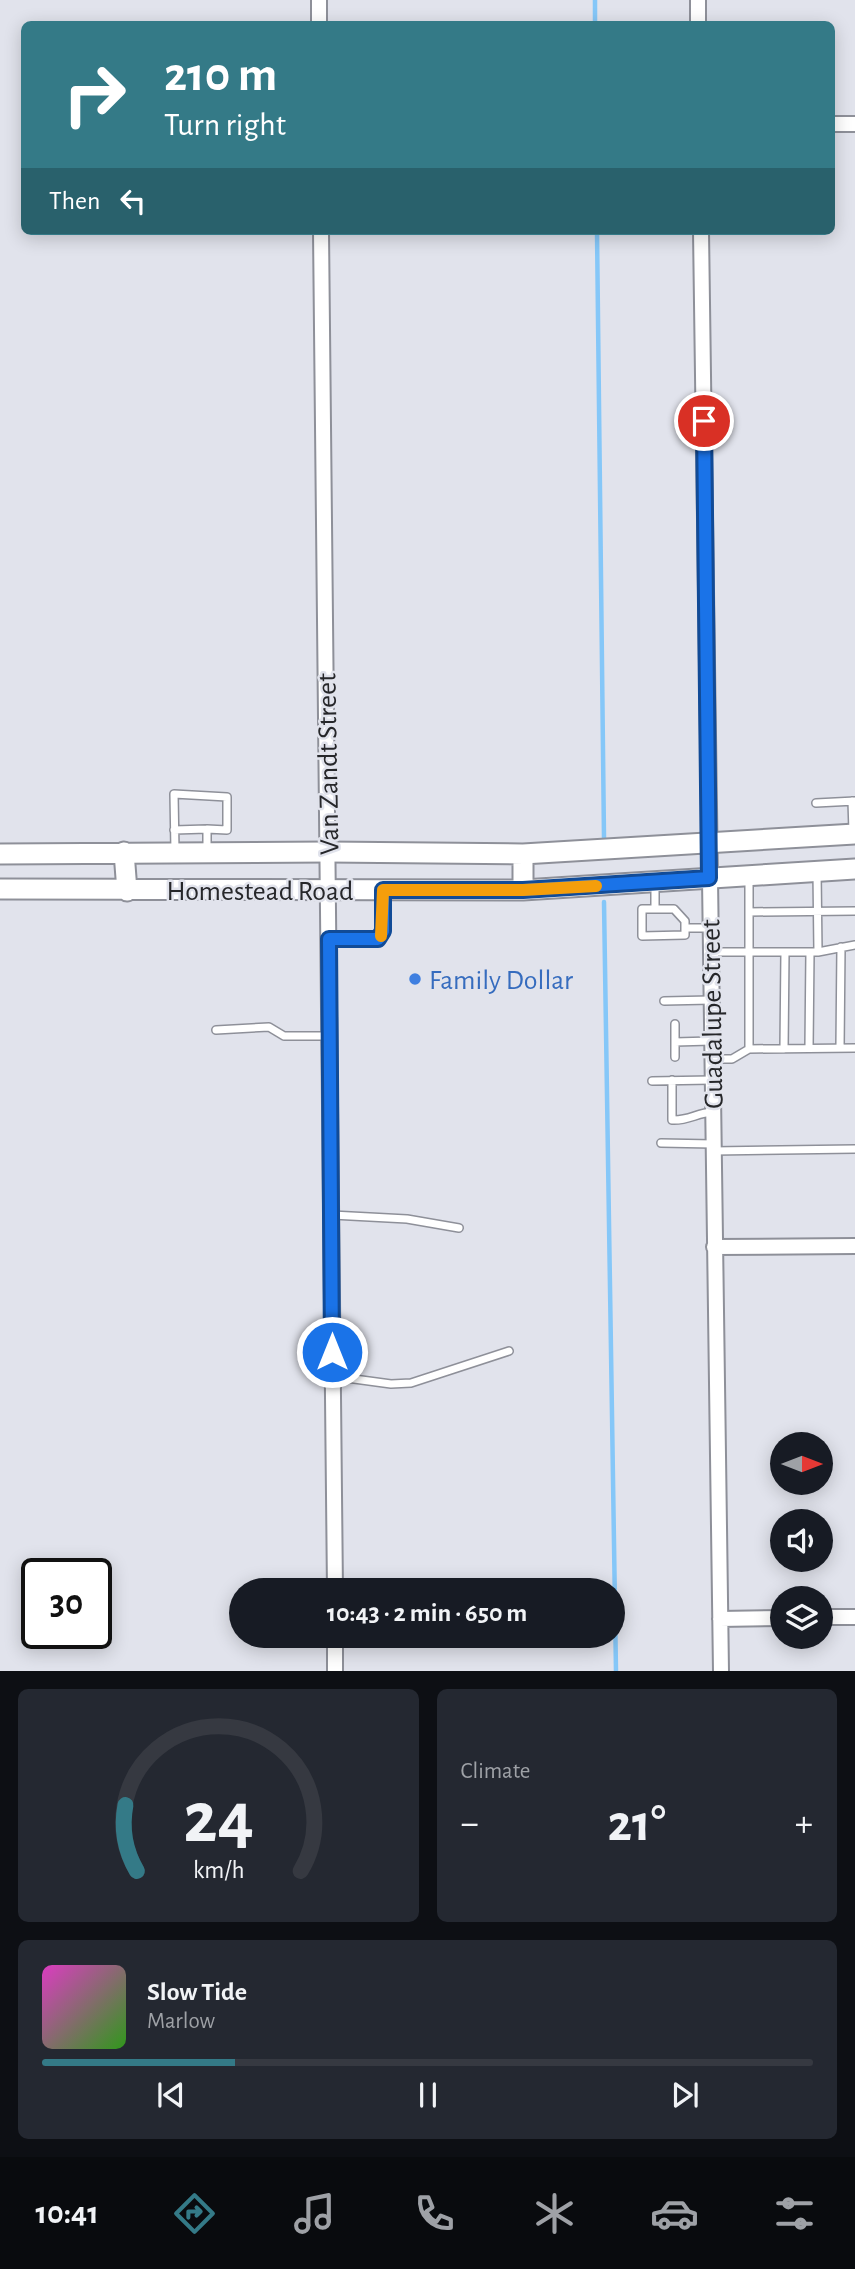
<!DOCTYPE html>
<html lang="en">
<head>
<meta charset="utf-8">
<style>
  body { margin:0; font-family:"Alegreya Sans",sans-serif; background:#242831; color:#f1f3f6; height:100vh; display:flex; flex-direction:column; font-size:26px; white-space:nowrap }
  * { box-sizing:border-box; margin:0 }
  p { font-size:23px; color:#9ea1a6 }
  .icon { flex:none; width:38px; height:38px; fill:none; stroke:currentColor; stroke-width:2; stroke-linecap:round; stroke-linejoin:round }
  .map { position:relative; height:1671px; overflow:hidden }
  .details { display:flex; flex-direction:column; gap:18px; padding:18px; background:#0d0f14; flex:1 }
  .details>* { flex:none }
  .banner { position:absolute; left:21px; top:21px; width:814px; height:214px; border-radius:10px; box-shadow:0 4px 18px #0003; background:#347a87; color:#fff; overflow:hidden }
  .needle { width:46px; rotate:90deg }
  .controls { position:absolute; left:770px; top:1432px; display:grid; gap:14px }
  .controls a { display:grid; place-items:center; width:63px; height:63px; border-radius:50%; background:#171b24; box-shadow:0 4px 18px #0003; font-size:35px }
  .speed { position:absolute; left:21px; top:1558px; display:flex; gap:14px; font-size:35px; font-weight:700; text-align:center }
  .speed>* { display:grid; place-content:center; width:91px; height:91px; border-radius:50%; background:#171b24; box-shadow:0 4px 18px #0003; line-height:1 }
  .speed .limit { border:4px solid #111; border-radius:10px; background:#fff; color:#111 }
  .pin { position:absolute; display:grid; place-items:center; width:60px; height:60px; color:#fff; margin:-30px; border:4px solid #fff; border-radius:50%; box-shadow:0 2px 7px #0007 }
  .me { position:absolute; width:77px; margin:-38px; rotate:0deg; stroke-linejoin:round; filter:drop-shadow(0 0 5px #0008) }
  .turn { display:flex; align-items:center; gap:24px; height:147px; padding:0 28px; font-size:32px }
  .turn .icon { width:91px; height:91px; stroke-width:2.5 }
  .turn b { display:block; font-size:49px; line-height:60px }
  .then { display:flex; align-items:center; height:66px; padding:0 28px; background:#0003; gap:14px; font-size:26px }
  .big { font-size:52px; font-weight:700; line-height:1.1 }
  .details .widget { flex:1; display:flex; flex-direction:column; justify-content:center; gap:10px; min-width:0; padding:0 24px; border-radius:10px; background:#242831 }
  .details .dial { align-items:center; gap:0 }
  .dial svg { height:182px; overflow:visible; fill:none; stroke:#363941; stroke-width:7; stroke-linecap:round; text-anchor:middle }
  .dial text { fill:#f1f3f6; stroke:none }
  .song { display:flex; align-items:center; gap:21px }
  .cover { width:84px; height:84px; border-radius:10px; background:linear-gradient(135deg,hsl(310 70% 55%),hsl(110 70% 35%)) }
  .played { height:7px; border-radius:4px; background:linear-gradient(90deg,#347a87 25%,#363941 25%) }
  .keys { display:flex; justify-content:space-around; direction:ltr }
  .heat { display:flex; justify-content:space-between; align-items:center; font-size:38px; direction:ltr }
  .details .tiles { flex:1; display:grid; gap:18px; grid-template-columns:1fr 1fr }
  .widget:last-child { grid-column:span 2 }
  .trip { position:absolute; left:229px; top:1578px; width:396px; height:70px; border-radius:35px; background:#171b24; box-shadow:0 4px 18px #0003; font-weight:700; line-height:70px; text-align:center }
  .menu { display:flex; height:112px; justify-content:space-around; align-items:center; background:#090b0e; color:#9ea1a6 }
  .menu .icon { width:49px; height:49px }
  .menu .selected { color:#347a87 }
  .menu b { font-size:32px; color:#f1f3f6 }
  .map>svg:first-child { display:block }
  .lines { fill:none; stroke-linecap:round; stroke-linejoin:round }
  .stream { stroke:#85c7f8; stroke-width:4.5 }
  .service-casing { stroke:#8e9099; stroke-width:10 }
  .minor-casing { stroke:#8e9099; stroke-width:18 }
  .secondary-casing { stroke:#8e9099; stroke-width:23 }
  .service { stroke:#fff; stroke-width:7 }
  .minor { stroke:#fff; stroke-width:14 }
  .secondary { stroke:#fff; stroke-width:19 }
  .route-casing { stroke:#114b97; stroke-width:18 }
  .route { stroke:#1a73e8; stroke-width:12 }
  .slow { stroke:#f59e0b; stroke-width:12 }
  .shop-dot { fill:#3f7fe0; stroke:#e1e3ec; stroke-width:2.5 }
  .labels { text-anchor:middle; stroke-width:5; stroke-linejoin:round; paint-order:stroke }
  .street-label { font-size:28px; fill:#26272a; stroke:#e1e3ec }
  .shop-label { font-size:28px; fill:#366cbe; stroke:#e1e3ec; text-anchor:start }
</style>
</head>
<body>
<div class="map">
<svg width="855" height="1671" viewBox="0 0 855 1671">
  <rect width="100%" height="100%" fill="#e1e3ec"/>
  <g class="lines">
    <!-- stream -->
    <path class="stream" d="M 595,0 L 595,24
      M 597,231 L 604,838
      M 604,902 L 616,1671"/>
    <defs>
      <path id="service" d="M 852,801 L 853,832
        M 816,803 L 855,801
        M 174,830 L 207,829
        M 175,851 L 174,794 L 227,797 L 227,830 L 207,829 L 207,850
        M 817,872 L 818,952
        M 749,876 L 749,1049 L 855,1048
        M 655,883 L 655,909
        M 642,909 L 674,909 L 685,921 L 685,935 L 642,936 Z
        M 749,912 L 855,911
        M 685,928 L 710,928
        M 329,939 L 378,939 L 383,931 L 383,890
        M 710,952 L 818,952 L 855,945
        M 664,1001 L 711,1000
        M 675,1024 L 675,1057
        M 216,1030 L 269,1027 L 284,1036 L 329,1036
        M 675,1042 L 711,1041
        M 809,1048 L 810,952
        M 840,1048 L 841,947
        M 784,1049 L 785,952
        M 712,1059 L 732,1059 L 749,1049
        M 672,1080 L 672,1120 C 688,1121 697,1113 712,1112
        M 652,1081 L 712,1080
        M 661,1143 L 713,1144
        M 713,1151 L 855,1149
        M 332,1215 L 407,1219 L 459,1228
        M 332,1376 L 391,1384 L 411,1383 L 509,1351"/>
      <path id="minor" d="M 319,0 L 319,24
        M 698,0 L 698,24
        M 831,124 L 855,124
        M 321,231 L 335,1591
        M 701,231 L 721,1671
        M 714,1247 L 855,1246
        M 821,1617 L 855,1617
        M 720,1619 L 782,1618
        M 335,1636 L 335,1671"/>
      <path id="secondary" d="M 124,852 L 127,891
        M 0,854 L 328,852 L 523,854 L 855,834
        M 523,854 L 523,890
        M 0,889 L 523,890 L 855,869"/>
    </defs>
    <!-- service casing -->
    <use href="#service" class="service-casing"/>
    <!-- minor casing -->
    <use href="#minor" class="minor-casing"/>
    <!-- secondary casing -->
    <use href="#secondary" class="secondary-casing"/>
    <!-- service -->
    <use href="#service" class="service"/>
    <!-- minor -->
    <use href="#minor" class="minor"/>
    <!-- secondary -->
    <use href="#secondary" class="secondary"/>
  </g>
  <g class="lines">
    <defs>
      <path id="route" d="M 332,1352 L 329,939 L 378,939 L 383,931 L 383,890 L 523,890 L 709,878 L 704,421"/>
    </defs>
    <!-- route casing -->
    <use href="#route" class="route-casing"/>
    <!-- route -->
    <use href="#route" class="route"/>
    <!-- slow -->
    <path class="slow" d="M 381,936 L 383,890 L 523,890 L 596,886"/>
  </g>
  <!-- markers -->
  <circle class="shop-dot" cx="415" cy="979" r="7"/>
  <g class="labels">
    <!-- street labels -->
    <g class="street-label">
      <text transform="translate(327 764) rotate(-91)" y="10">Van Zandt Street</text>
      <text x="260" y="900">Homestead Road</text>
      <text transform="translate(711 1014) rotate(-91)" y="10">Guadalupe Street</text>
    </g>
    <!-- shop labels -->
    <g class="shop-label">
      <text x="429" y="989">Family Dollar</text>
    </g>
  </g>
</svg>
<div class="controls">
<a><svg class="needle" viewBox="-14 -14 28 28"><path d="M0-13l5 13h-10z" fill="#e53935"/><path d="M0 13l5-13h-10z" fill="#9ea1a6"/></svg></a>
<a><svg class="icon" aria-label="sound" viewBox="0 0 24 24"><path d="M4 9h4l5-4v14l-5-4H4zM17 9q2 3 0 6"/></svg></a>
<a><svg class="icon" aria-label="layers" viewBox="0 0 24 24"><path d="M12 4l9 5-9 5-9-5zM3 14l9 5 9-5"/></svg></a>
</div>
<div class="speed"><div class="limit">30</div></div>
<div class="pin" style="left:704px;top:421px;background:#d93025"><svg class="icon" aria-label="arrive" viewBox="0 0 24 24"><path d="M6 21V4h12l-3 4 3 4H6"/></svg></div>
<svg class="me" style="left:332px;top:1352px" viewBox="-20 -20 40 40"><circle r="17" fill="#1a73e8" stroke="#fff" stroke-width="3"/><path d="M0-11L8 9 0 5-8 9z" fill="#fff"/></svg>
<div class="trip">10:43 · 2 min · 650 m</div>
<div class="banner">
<div class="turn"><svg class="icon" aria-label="right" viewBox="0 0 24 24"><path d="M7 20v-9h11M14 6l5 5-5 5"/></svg><div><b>210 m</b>Turn right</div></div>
<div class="then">Then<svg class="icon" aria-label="left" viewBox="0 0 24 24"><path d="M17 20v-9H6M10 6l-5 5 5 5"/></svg></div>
</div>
</div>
<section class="details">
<div class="tiles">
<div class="widget dial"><svg viewBox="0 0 100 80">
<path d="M14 69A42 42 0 1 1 86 69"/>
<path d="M14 69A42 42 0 0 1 9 40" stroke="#347a87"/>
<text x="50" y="56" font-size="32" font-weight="700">24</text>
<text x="50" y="72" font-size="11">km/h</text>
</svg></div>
<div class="widget"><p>Climate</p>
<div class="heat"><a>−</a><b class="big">21°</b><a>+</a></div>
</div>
<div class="widget">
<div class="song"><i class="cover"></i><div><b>Slow Tide</b><p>Marlow</p></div></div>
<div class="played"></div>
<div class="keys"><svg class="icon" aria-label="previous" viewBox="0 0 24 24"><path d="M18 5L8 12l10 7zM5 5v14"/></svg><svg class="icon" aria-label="pause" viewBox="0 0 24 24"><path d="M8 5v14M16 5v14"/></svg><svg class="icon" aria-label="next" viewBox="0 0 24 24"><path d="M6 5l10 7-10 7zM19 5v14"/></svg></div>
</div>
</div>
</section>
<nav class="menu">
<b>10:41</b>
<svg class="icon selected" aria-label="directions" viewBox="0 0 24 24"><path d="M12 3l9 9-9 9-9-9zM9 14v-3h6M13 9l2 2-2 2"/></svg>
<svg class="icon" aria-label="music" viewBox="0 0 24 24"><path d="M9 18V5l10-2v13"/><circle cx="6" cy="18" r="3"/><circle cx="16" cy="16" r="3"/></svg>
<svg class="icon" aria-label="phone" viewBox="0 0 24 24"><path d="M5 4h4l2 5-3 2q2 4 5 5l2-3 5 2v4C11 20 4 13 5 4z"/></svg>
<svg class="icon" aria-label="climate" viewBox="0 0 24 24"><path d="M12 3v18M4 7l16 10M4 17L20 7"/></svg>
<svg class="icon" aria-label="car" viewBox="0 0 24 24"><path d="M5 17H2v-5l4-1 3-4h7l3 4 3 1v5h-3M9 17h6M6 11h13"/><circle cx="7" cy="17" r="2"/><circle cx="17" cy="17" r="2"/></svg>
<svg class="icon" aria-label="filters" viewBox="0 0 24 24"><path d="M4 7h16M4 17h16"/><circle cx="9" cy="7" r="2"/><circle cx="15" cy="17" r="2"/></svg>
</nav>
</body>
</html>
